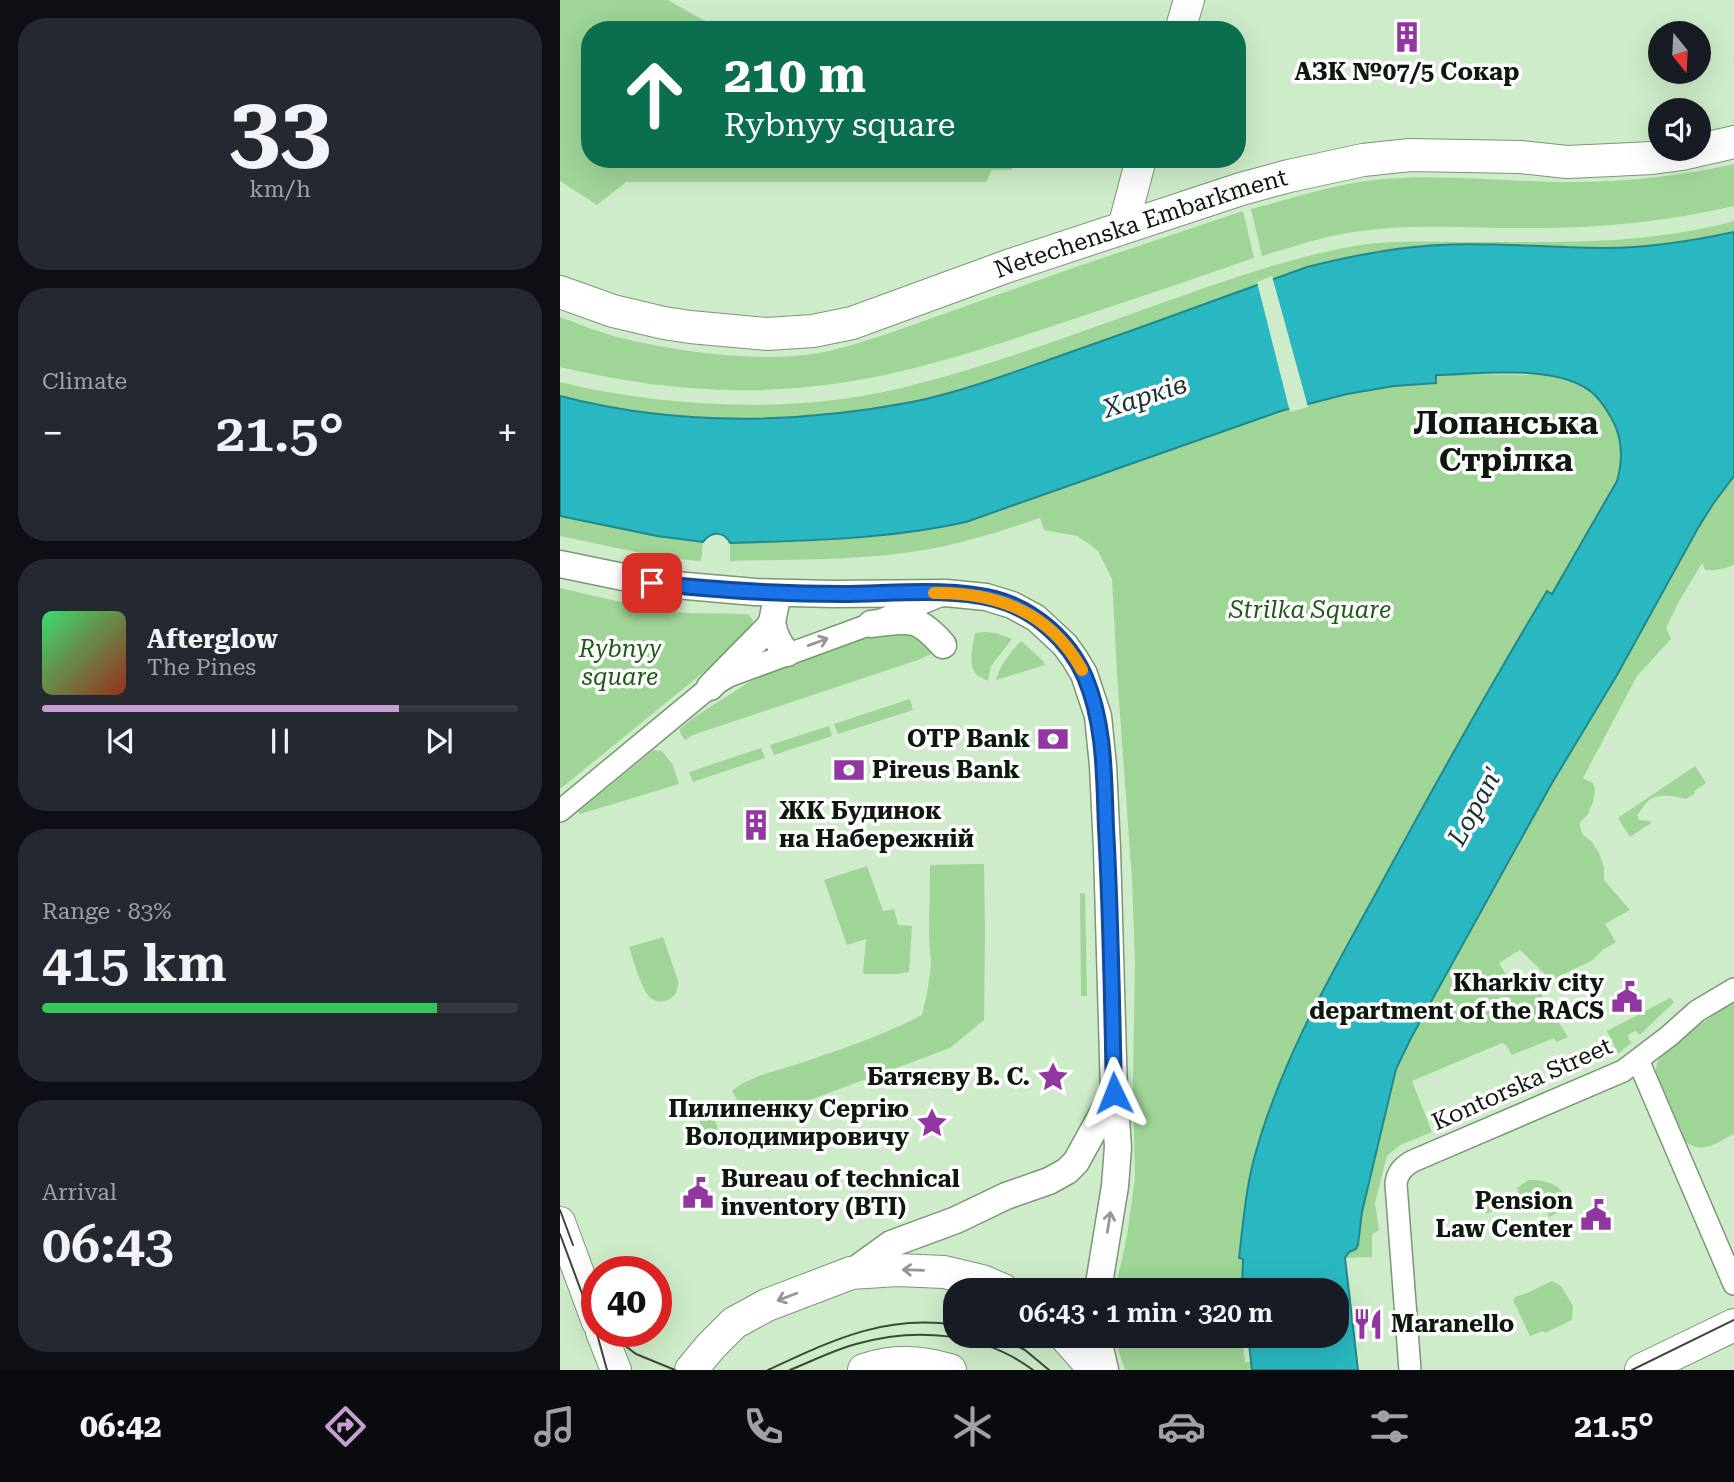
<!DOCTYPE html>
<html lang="en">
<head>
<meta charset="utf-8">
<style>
  body { margin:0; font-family:"Roboto Serif",serif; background:#242831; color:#f1f3f6; height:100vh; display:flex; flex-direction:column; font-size:26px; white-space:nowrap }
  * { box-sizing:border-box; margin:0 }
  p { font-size:23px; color:#9ea1a6 }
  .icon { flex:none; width:38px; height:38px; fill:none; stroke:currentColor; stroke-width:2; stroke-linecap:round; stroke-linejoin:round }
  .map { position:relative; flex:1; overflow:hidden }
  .details { display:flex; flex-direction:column; gap:18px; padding:18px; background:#0d0f14; width:560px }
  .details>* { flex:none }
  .guide { position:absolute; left:21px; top:21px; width:665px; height:147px; border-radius:28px; box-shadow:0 7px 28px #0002; background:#0b6e4f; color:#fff; overflow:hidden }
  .needle { width:46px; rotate:162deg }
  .controls { position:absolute; left:1088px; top:21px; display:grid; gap:14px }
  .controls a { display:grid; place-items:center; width:63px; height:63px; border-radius:50%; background:#171b24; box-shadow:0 7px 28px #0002; font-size:35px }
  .speed { position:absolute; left:21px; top:1256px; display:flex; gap:14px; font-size:35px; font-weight:700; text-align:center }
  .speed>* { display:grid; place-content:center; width:91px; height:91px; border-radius:50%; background:#171b24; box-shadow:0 7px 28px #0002; line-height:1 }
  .speed .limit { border:10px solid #d22; background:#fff; color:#111 }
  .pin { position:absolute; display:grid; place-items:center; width:60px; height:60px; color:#fff; margin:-30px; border-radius:14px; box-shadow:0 4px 10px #0006 }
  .me { position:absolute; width:77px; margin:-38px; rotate:358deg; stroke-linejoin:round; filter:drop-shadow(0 0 5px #0008) }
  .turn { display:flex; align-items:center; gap:24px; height:147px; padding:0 28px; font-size:32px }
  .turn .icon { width:91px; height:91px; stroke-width:2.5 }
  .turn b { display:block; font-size:49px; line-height:60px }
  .big { font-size:52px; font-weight:600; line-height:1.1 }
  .details .card { flex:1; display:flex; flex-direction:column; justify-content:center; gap:10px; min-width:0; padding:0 24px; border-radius:28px; background:#242831 }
  .details .dial { align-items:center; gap:0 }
  .dial b { font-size:91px; line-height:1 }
  .song { display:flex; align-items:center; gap:21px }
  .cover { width:84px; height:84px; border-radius:10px; background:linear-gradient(135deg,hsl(140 70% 55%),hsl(10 70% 35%)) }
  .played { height:7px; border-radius:4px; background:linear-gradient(90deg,#c69ed0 75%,#363941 75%) }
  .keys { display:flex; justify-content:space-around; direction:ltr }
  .heat { display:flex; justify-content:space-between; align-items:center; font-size:38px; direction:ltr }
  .charge { height:10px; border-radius:5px; background:linear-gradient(90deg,#34c759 83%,#363941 0) }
  .trip { position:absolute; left:383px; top:1278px; width:406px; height:70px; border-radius:28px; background:#171b24; box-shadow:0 7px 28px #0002; font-weight:600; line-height:70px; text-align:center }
  .menu { display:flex; height:112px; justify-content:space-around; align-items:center; background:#090b0e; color:#9ea1a6 }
  .menu .icon { width:49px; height:49px }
  .menu .selected { color:#c69ed0 }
  .menu b { font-size:32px; color:#f1f3f6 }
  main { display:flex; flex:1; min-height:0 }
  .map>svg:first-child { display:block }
  .green { fill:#9fd597 }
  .water { fill:#29b8c1; stroke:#21888b; stroke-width:2 }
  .pier { fill:#ceecc9 }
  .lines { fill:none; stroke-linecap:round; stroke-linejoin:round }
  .minor-casing { stroke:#7b9776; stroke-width:24 }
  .tertiary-casing { stroke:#7b9776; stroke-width:29 }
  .secondary-casing { stroke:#7b9776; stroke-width:32 }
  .primary-casing { stroke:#7b9776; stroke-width:34 }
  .minor { stroke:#fff; stroke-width:21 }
  .tertiary { stroke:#fff; stroke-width:26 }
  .secondary { stroke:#fff; stroke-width:30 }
  .primary { stroke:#fff; stroke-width:32 }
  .tram { stroke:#3a4938; stroke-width:2 }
  .oneway { stroke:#939892 }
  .route-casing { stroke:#114b97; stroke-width:18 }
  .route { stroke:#1a73e8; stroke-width:12 }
  .slow { stroke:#f59e0b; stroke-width:12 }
  .labels { text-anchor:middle; stroke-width:7; stroke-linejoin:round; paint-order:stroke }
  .poi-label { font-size:24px; font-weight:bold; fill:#0e190d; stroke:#fff; text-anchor:end }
  .street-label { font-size:24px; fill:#0e190d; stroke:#fff }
  .park-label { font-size:24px; font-style:italic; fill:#1f5916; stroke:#fff }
  .water-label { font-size:26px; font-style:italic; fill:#1a3133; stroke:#fff }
  .district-label { font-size:32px; font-weight:bold; fill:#0e190d; stroke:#fff }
</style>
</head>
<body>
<main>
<section class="details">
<div class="card dial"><b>33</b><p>km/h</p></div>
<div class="card"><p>Climate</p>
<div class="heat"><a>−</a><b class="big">21.5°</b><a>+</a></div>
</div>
<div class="card">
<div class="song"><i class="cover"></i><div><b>Afterglow</b><p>The Pines</p></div></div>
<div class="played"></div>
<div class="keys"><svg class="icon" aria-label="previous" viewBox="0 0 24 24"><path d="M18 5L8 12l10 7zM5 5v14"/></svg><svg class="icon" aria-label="pause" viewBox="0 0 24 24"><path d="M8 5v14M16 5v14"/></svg><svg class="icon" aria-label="next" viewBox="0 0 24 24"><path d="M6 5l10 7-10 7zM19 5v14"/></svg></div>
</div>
<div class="card"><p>Range · 83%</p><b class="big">415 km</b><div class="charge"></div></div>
<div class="card"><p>Arrival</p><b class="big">06:43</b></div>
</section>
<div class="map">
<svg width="1174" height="1370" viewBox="0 0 1174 1370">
  <rect width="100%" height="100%" fill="#ceecc9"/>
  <!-- green -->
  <path class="green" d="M 0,0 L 108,0 L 143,20 L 157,24 L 456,30 L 30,30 L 30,159 L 454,159 L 452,170 L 432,170 L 426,182 L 66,182 L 37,205 L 0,181 Z
    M 1174,164 L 1174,206 C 1109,221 1044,228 978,228 C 919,229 859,223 801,231 C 767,235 735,246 702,256 L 691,209 C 734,198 778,183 822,179 C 880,174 940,181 999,182 C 1058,183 1116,177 1174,164 Z
    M 683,211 L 694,258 C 627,281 560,304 493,326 C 402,356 317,384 221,389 C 147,394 72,384 0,367 L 0,317 C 20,324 40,333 61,338 C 119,352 200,363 259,353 C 282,349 304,341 327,334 L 516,267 Z
    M 1174,221 L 1174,232 C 1132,241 1090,248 1046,248 C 991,248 935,242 880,245 C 834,247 791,256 747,267 C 668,296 588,325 508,353 C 457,371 405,391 352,402 C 236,424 114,426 0,396 L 0,382 C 105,408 236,414 341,388 C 437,365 529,328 622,296 C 675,277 728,259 784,248 C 825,239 868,242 910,242 C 998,242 1088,245 1174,221 Z
    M 876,374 L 984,375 C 1039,380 1072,427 1057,481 L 992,594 L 987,592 C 928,691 871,791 816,892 C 769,978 721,1064 694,1158 C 685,1190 684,1225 679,1258 L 683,1259 L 682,1290 L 555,1290 L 567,1236 L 575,1178 L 573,1083 L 575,960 L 572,880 L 557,674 L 552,579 L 538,551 L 528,543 L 517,536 L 484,530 L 480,518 C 444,530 408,542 370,549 C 305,561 237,559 170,561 L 170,543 L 236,541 L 438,512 L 721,411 L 787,394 L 834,386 L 876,383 Z
    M 1174,476 L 1174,564 C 1167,569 1154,571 1145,570 L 1142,563 L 1118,603 L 1106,628 L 1111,639 L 1077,676 L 1023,778 L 1033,783 L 1035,790 L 1033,802 L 1028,814 L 1020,823 L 1020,827 L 1023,835 L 1031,841 L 1039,853 L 1044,867 L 1044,880 L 1070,910 L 1045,924 L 1056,942 L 1044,949 L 1031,961 L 991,980 L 960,950 L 939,963 L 956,991 L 973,981 L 1008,1037 L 996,1042 L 994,1038 L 952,1055 L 946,1045 L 942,1043 L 852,1081 L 872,1132 L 840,1145 L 827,1156 L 815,1203 L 819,1230 L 812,1234 L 812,1257 L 785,1258 L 787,1254 L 798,1245 L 802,1212 L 836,1069 L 851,1038 L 992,783 L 1057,675 L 1138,528 L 1153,504 Z
    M 0,516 L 97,536 L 143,542 L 141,561 L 105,558 L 0,536 Z
    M 0,588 L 83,607 L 125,613 L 188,614 L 193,620 L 191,630 L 183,640 L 0,789 Z
    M 349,625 L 374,647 L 371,654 L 358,660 L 133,735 L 125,740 L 121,735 L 120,729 L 133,718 L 189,682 L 216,670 L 313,635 Z
    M 424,632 L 436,633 L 452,639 L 431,666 L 428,681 C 424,679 420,677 417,675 C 407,665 413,645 415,633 Z
    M 461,641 L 483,661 L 485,665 L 436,680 C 440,665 450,653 461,641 Z
    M 350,699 L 353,710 L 278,734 L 274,724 Z
    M 269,726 L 272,736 L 214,755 L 210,745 Z
    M 201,748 L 205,758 L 133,782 L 129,772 Z
    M 93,750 L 102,751 L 113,765 L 119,784 L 20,814 L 18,812 Z
    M 1135,766 L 1146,783 L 1134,791 L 1135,793 L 1126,799 C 1115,796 1099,793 1089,800 C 1083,805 1082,810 1077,815 L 1079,820 L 1090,821 L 1091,823 L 1070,837 L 1058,818 Z
    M 424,864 L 425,931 L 424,1020 L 390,1048 L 212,1114 L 200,1109 L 181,1106 L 172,1091 C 191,1075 218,1071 241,1063 C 282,1049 324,1035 362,1015 L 367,994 L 371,965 L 369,934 L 370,865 Z
    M 307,866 L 323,911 L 334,909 L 338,925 L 352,926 L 349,972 L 337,974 L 303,974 L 306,939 L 287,945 L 264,880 Z
    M 520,893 L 525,894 L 527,996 L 521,996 Z
    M 103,937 L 118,981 C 118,989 117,996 108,1000 C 103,1002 96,1002 92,999 C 82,993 73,958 69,947 Z
    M 1110,998 L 1114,1002 L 1080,1035 L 1075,1031 L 1069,1034 L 1068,1038 L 1072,1042 L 1058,1054 L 1047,1031 Z
    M 1174,1002 L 1174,1134 C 1157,1142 1142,1156 1125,1141 L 1096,1073 C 1095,1065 1098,1060 1103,1054 C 1126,1035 1148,1017 1174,1002 Z
    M 144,1104 C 153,1116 159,1125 160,1140 C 139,1141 143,1133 139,1118 C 138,1115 136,1111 136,1107 Z
    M 968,1180 C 987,1179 1009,1186 1006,1209 L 989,1217 L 980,1192 L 926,1214 L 922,1196 L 928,1193 L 933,1205 L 959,1194 L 957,1188 Z
    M 992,1281 L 1001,1286 L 1013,1306 L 1012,1320 L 985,1333 L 983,1331 L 970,1336 L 953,1300 L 955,1297 L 967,1293 Z
    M 553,1335 L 682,1335 L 685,1362 L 691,1362 L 692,1370 L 565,1370 Z"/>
  <!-- water -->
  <path class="water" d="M 1174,232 L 1174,476 L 1153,504 L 1138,528 L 1057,675 L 992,783 L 851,1038 L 836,1069 L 802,1212 L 798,1245 L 796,1249 L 789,1252 L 785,1258 L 798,1370 L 692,1370 L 688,1335 L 777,1335 L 777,1290 L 682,1290 L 683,1259 L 679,1258 C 683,1226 685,1191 694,1159 C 719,1065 768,980 815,895 C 870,793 927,691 987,591 L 992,594 L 1057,481 C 1063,460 1063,439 1052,419 C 1045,407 1037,394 1024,387 C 988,365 918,374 876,375 L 876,383 L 834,386 L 787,394 L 721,411 L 406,522 C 328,539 249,541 170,543 C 164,531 151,531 143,542 L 97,536 L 0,516 L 0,396 C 115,426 236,424 352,402 C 405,391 457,371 508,353 C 588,325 668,296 747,267 C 791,256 834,247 880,245 C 935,242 991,248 1046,248 C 1090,248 1132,241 1174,232 Z"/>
  <!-- pier -->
  <path class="pier" d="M 712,276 L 748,407 L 730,412 L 697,282 Z"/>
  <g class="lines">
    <defs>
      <path id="minor" d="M 0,811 L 150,687 L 169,676 L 311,624 L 380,596
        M 1078,1060 L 1174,1284
        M 850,1370 L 836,1184 C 837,1173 843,1166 853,1161 L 1063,1071 L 1109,1036 L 1137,1011 L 1174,989"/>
      <path id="tertiary" d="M 0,564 L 92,583 L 195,592 L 273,594 L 386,593 L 426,597 L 452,605 L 476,618 L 505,645 L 515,659 L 524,674 L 538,716 L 543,766 L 547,849 L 554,1093 L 558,1147 L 555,1186 L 538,1290
        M 212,622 C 214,635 218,644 227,653
        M 311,624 C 349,620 356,614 383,645
        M 150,687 L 208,628 L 212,622 L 218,593
        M 291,1273 L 331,1244 L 396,1220 L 446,1196 L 489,1181 L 507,1171 L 516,1162 L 554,1093
        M 537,1335 L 545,1370"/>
      <path id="secondary" d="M 620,30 L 629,0
        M 563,227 L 581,159
        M 0,1222 L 37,1322
        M 41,1332 L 56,1370"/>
      <g id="primary">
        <path id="s1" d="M 0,292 L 53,311 L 104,323 L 130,327 L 207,334 L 253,331 L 292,323 L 448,266 L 681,189 L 729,176 L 803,160 L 850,155 L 960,157 L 1007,162 L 1051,160 L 1092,158 L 1122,154 L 1174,142"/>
        <path d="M 504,1335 L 535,1370"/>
        <path d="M 131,1370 L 151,1346 L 174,1323 L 207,1305 L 291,1273 L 337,1270 L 384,1272 L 422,1281 L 443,1290"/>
        <path d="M 304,1370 C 334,1360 359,1361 390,1370"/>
        <path d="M 1081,1370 L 1174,1325"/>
      </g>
    </defs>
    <!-- minor casing -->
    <use href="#minor" class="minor-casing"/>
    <!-- tertiary casing -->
    <use href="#tertiary" class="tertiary-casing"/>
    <!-- secondary casing -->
    <use href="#secondary" class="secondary-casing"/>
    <!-- primary casing -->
    <use href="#primary" class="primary-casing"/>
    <!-- minor -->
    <use href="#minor" class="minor"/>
    <!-- tertiary -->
    <use href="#tertiary" class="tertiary"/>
    <!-- secondary -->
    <use href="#secondary" class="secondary"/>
    <!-- primary -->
    <use href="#primary" class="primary"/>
    <!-- tram -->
    <path class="tram" d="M 0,1210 L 13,1245
      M 0,1234 L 37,1334 L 47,1370
      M 47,1332 L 76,1354 L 115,1370
      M 435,1335 L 465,1350 L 489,1370
      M 208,1370 C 271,1341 324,1314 396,1325
      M 230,1370 C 252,1361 274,1350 296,1344 C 356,1327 422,1332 473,1370
      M 1072,1370 L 1174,1320"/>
  </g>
  <!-- one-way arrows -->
  <defs><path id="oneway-shaft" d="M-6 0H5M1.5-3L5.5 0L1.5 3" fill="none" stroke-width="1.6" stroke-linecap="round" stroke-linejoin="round" transform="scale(1.75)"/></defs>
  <g class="oneway">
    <use href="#oneway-shaft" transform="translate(258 642) rotate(-20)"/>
    <use href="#oneway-shaft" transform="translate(549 1222) rotate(-81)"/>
    <use href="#oneway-shaft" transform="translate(353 1270) rotate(-178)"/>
    <use href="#oneway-shaft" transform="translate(227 1297) rotate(159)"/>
  </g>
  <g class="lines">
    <defs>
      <path id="route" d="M 92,583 C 155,590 218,594 282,594 C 330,594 389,587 435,599 C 474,609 509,640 525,677 C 545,724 544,777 546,828 C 551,916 552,1004 554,1093"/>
    </defs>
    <!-- route casing -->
    <use href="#route" class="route-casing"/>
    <!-- route -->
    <use href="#route" class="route"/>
    <!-- slow -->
    <path class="slow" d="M 374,593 C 437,592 490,612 522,670"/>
  </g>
  <!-- icons -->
  <defs>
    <symbol id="building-bare" viewBox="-9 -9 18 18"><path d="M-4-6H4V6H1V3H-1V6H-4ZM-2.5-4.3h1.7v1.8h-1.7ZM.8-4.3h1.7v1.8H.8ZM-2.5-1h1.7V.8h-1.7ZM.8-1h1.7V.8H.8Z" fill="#9237a2" stroke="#fff" stroke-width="2.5" paint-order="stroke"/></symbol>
    <symbol id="bank-bare" viewBox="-9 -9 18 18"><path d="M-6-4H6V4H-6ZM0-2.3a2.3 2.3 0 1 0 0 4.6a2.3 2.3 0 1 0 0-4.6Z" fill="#9237a2" stroke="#fff" stroke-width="2.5" paint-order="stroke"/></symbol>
    <symbol id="civic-bare" viewBox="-9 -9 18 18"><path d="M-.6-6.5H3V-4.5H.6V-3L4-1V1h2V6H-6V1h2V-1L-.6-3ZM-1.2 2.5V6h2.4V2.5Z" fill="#9237a2" stroke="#fff" stroke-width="2.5" paint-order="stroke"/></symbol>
    <symbol id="sight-bare" viewBox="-9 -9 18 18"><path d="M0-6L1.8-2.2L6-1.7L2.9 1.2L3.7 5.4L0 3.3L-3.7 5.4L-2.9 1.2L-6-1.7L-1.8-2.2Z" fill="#9237a2" stroke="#fff" stroke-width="2.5" paint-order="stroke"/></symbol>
    <symbol id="restaurant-bare" viewBox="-9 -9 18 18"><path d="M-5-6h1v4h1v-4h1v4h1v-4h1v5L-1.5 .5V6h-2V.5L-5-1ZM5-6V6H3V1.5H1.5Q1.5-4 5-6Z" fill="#9237a2" stroke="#fff" stroke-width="2.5" paint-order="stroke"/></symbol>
  </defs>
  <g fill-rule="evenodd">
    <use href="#building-bare" x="825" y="15" width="44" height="44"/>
    <use href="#bank-bare" x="471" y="717" width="44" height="44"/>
    <use href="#bank-bare" x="267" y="748" width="44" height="44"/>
    <use href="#building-bare" x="174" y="803" width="44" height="44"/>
    <use href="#civic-bare" x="1045" y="975" width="44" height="44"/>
    <use href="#sight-bare" x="471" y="1055" width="44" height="44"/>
    <use href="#sight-bare" x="350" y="1101" width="44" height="44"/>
    <use href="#civic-bare" x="116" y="1171" width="44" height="44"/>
    <use href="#civic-bare" x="1014" y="1193" width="44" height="44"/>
    <use href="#restaurant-bare" x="786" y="1302" width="44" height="44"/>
  </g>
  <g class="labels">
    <!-- poi labels -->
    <g class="poi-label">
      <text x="847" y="80" text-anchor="middle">АЗК №07/5 Сокар</text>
      <text x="470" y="747">OTP Bank</text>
      <text x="312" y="778" text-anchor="start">Pireus Bank</text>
      <text x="219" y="819" text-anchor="start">ЖК Будинок<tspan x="219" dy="28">на Набережній</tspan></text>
      <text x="1044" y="991">Kharkiv city<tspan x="1044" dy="28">department of the RACS</tspan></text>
      <text x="470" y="1085">Батяєву В. С.</text>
      <text x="349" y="1117">Пилипенку Сергію<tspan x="349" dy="28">Володимировичу</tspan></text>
      <text x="161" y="1187" text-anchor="start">Bureau of technical<tspan x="161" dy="28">inventory (BTI)</tspan></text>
      <text x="1013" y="1209">Pension<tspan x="1013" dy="28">Law Center</tspan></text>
      <text x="831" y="1332" text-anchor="start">Maranello</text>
    </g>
    <!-- street labels -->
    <g class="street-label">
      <text dy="8" stroke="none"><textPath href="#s1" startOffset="604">Netechenska Embarkment</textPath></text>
      <text transform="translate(962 1084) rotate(-24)" y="8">Kontorska Street</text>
    </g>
    <!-- park labels -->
    <g class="park-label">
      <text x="750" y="618">Strilka Square</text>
      <text x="60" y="657">Rybnyy<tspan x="60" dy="28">square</tspan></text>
    </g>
    <!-- water labels -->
    <g class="water-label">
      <text transform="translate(585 396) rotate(-18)" y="9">Харків</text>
      <text transform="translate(915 806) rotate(-61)" y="9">Lopan'</text>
    </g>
    <!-- district labels -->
    <g class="district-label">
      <text x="946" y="434">Лопанська<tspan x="946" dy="37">Стрілка</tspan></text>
    </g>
  </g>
</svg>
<div class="controls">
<a><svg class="needle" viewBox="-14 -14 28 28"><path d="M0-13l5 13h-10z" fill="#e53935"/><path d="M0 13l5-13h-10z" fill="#9ea1a6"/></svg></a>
<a><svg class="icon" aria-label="sound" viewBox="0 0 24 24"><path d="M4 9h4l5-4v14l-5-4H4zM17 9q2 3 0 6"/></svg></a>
</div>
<div class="speed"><div class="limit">40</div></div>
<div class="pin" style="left:92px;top:583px;background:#d93025"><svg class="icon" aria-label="arrive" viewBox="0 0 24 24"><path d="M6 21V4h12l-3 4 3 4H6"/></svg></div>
<svg class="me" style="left:554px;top:1093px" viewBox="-20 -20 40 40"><path d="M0-17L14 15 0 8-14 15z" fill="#1a73e8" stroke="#fff" stroke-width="4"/></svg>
<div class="trip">06:43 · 1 min · 320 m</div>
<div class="guide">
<div class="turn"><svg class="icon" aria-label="ahead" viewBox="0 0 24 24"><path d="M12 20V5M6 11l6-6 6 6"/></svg><div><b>210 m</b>Rybnyy square</div></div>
</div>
</div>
</main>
<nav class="menu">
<b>06:42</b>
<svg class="icon selected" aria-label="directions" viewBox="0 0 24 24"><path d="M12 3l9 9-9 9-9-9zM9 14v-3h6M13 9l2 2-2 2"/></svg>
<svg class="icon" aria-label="music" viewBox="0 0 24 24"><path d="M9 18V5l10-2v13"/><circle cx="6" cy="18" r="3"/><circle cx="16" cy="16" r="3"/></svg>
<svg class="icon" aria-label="phone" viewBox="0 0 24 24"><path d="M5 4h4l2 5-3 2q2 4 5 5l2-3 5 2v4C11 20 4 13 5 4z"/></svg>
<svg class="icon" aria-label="climate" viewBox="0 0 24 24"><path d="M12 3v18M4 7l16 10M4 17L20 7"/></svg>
<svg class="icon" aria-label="car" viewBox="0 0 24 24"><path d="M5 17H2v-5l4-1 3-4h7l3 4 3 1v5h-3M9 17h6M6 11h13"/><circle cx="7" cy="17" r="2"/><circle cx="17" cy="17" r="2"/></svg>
<svg class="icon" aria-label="filters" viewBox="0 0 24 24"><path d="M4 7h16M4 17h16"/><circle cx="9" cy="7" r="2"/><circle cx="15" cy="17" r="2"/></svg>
<b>21.5°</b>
</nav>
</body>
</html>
